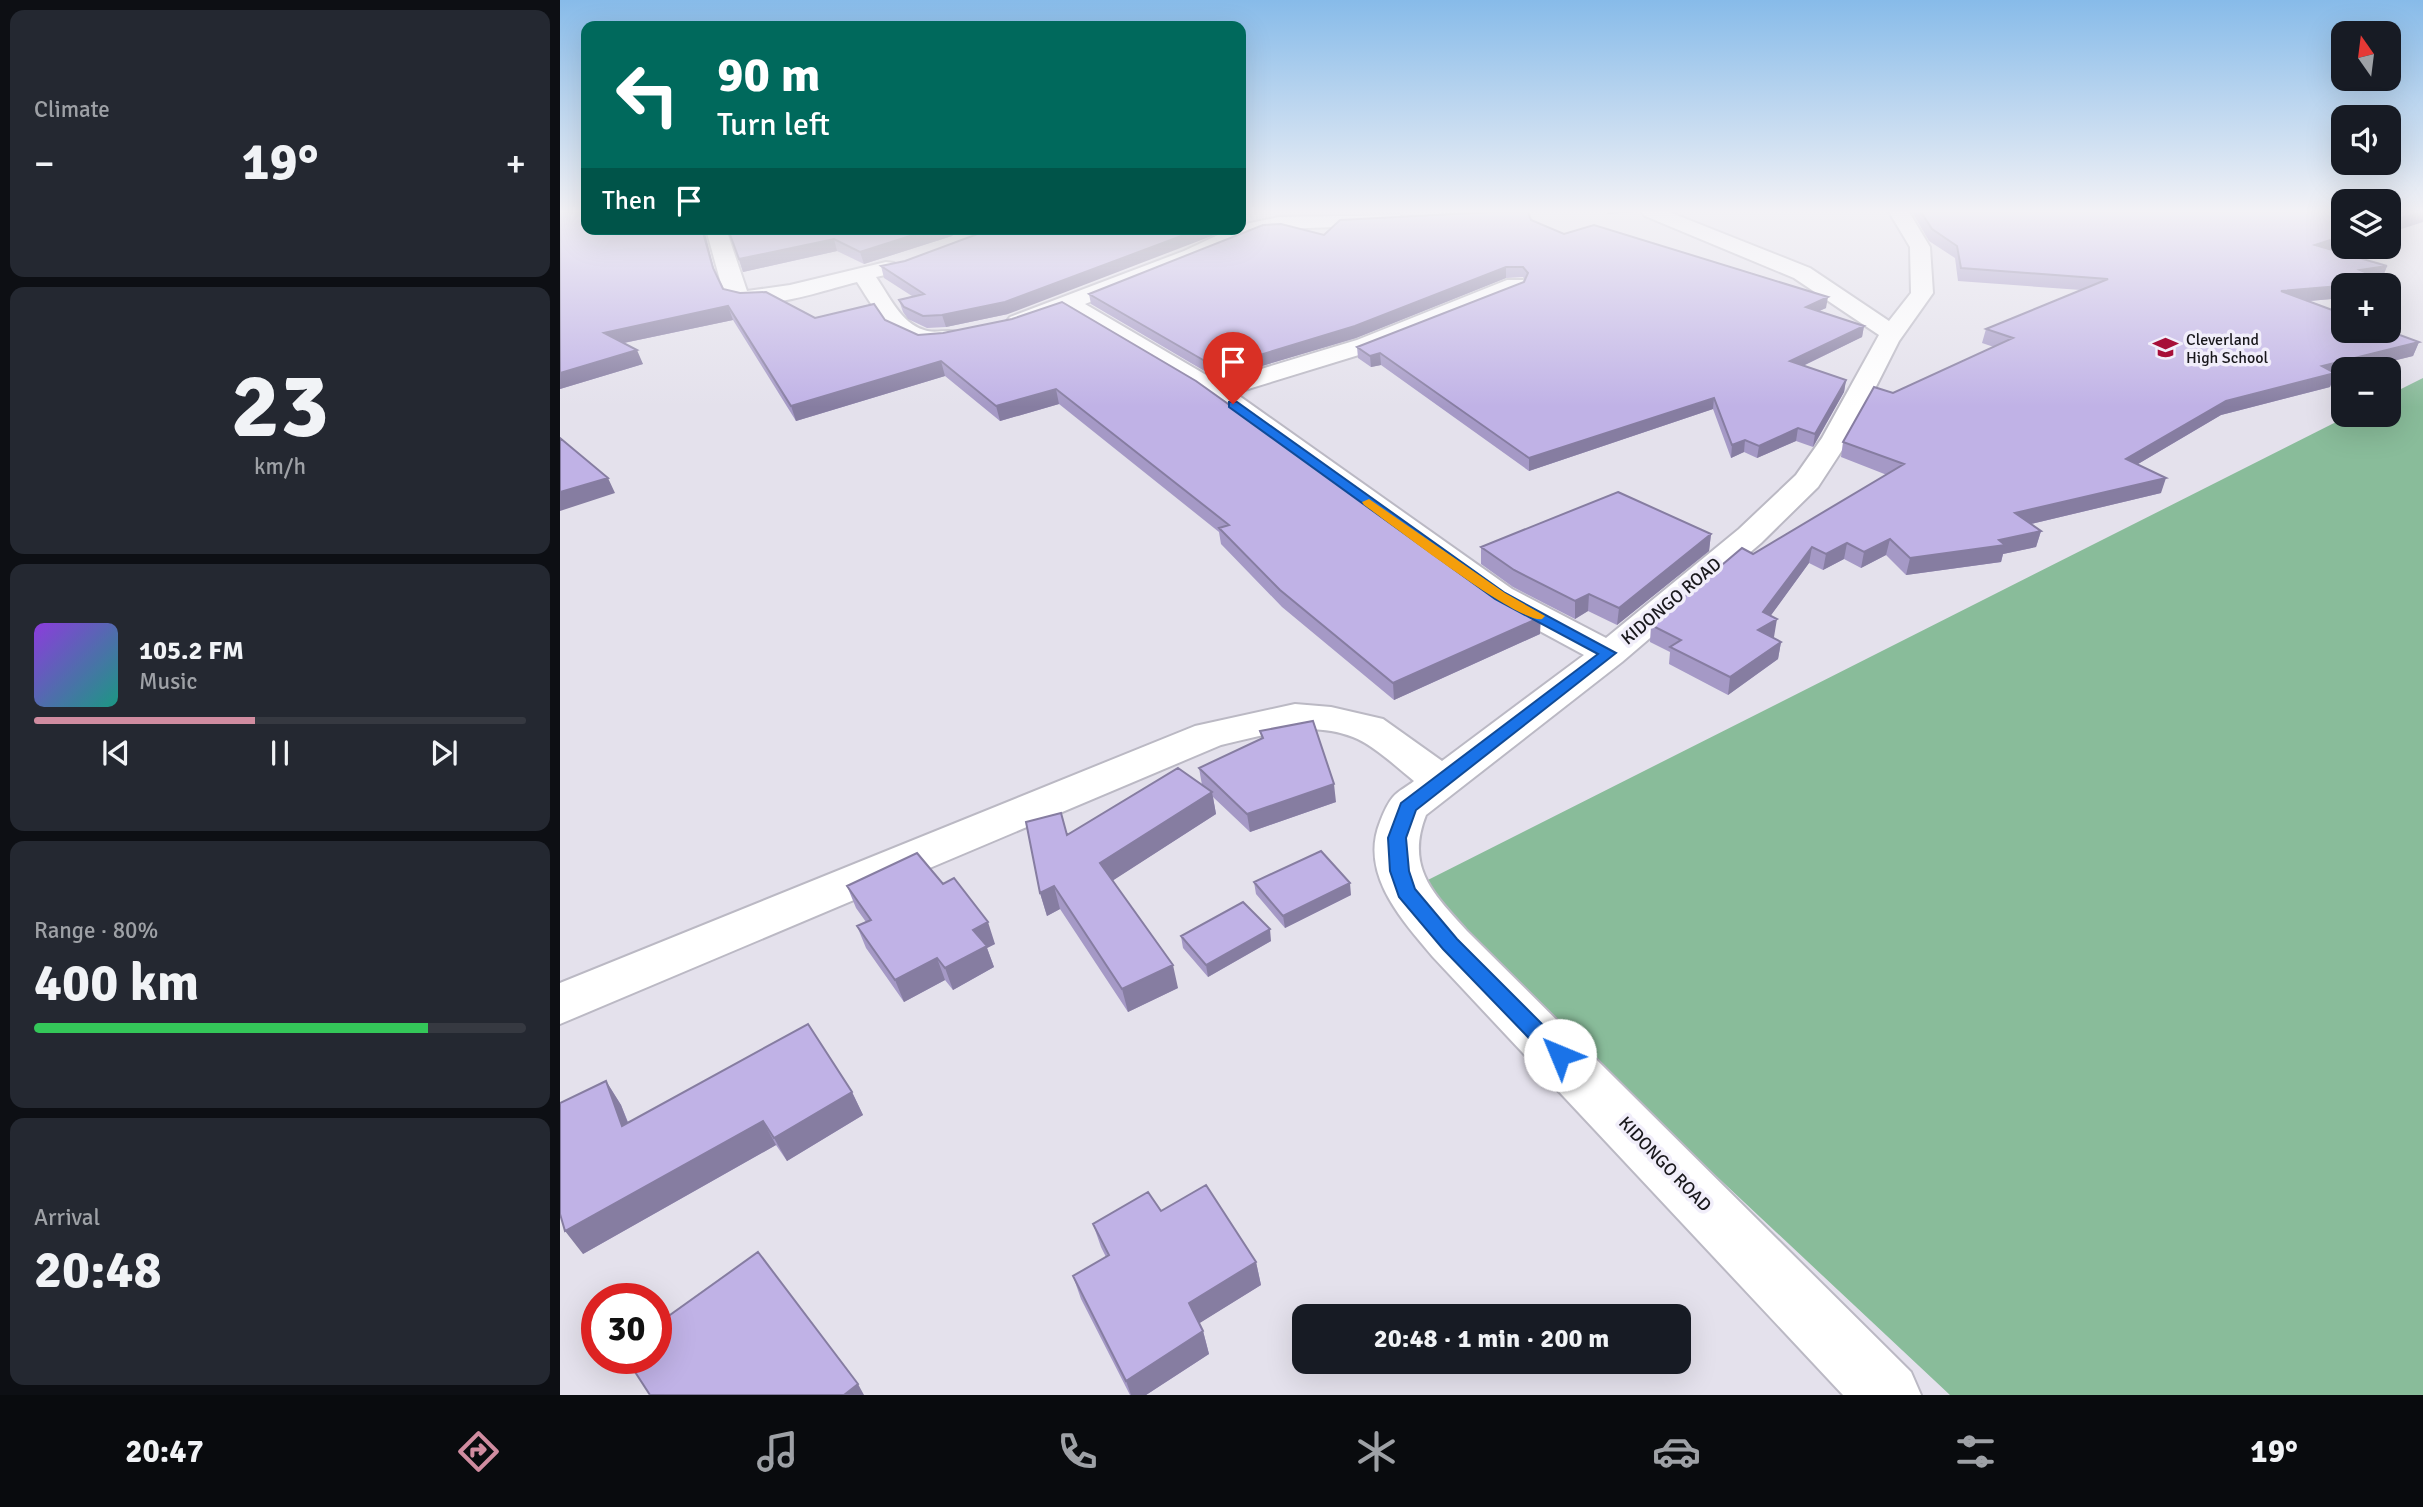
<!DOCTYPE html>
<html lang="en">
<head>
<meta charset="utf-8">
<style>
  body { margin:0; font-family:Signika,sans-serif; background:#242831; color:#f1f3f6; height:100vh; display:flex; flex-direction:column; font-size:26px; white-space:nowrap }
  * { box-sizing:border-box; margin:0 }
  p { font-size:23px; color:#9ea1a6 }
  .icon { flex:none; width:38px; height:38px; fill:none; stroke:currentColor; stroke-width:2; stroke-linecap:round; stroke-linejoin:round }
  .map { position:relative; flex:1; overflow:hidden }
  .panel { display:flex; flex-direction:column; gap:10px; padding:10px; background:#0d0f14; width:560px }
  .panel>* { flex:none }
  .top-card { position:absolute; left:21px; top:21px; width:665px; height:214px; border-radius:14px; box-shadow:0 7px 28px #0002; background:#00695c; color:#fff; overflow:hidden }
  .needle { width:46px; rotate:346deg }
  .fabs { position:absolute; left:1771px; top:21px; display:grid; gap:14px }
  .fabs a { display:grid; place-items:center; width:70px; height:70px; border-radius:14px; background:#171b24; box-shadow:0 7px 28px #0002; font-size:35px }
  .speed { position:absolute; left:21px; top:1283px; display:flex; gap:14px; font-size:35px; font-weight:700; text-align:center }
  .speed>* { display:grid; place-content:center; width:91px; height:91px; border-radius:50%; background:#171b24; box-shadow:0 7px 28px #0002; line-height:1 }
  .speed .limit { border:10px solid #d22; background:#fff; color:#111 }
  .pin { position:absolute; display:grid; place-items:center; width:60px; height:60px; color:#fff; margin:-72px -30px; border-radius:50% 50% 50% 0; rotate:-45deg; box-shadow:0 0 7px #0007 }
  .pin .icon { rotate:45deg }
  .me { position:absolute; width:77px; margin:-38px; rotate:315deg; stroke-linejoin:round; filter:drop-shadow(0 0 5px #0008) }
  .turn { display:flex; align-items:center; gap:24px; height:147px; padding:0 21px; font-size:32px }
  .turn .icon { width:91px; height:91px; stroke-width:2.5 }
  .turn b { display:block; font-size:49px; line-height:60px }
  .then { display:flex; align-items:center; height:66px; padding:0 21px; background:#0003; gap:14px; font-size:26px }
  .big { font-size:52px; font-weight:700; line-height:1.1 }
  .panel .widget { flex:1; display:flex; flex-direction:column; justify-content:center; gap:10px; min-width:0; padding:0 24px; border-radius:14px; background:#242831 }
  .panel .dial { align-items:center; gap:0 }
  .dial b { font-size:91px; line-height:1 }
  .song { display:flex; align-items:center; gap:21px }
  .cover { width:84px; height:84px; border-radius:10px; background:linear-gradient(135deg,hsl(270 70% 55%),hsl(170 70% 35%)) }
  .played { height:7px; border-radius:4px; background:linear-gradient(90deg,#d08ca0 45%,#363941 45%) }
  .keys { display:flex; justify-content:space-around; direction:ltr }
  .heat { display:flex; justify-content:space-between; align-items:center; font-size:38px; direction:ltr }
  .charge { height:10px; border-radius:5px; background:linear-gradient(90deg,#34c759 80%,#363941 0) }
  .trip { position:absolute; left:732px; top:1304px; width:399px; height:70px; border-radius:14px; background:#171b24; box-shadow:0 7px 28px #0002; font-weight:700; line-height:70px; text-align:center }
  .tabs { display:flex; height:112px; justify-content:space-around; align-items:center; background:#090b0e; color:#9ea1a6 }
  .tabs .icon { width:49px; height:49px }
  .tabs .selected { color:#d08ca0 }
  .tabs b { font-size:32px; color:#f1f3f6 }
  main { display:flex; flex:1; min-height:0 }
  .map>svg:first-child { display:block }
  .forest { fill:#89bc9a }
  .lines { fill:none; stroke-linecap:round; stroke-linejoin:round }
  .minor-casing { stroke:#bbb9c4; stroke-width:4 }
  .minor { fill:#fff; fill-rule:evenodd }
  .wall { fill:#a599c6 }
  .shaded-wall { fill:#867da1 }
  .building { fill:#c0b2e6; stroke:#867da1; stroke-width:2 }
  .route { fill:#1a73e8; stroke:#114b97; stroke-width:2 }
  .slow { fill:#f59e0b }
  .labels { text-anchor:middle; stroke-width:7; stroke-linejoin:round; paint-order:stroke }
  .far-poi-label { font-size:16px; fill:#19181c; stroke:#f1eefa; text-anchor:start }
  .street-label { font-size:18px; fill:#19181c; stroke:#f1eefa }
</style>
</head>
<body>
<main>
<section class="panel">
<div class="widget"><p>Climate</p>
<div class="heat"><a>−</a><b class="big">19°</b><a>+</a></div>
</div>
<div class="widget dial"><b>23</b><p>km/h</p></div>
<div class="widget">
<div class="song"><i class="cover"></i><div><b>105.2 FM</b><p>Music</p></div></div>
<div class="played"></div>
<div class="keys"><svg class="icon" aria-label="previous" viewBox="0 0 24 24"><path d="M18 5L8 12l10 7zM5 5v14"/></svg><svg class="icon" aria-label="pause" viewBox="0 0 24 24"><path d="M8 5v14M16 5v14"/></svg><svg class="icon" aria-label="next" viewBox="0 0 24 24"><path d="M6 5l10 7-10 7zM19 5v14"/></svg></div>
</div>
<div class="widget"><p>Range · 80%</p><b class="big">400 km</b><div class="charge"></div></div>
<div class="widget"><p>Arrival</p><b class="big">20:48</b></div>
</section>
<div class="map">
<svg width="1863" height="1395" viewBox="0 0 1863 1395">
  <rect width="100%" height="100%" fill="#e4e1ec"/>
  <!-- forest -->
  <path class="forest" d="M 1863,378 L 1863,1395 L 1390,1395 L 850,889 L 1790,415 L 1829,415 L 1829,395 Z"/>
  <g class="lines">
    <defs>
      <path id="minor" d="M 1082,212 L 1109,212 L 1250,268 L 1329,321 L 1351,293 L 1350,247 L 1329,212 L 1349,212 L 1370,247 L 1373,293 L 1339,341 L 1290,438 L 1258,487 L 1201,543 L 1062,662 L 866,815 C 845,868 874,894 907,931 L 1351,1372 L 1361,1395 L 1283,1395 L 873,957 C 842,920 799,874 820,822 C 823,814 827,804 833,797 C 838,791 848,786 854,781 C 838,768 812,744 793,737 C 749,720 704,735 661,745 L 0,1024 L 0,983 L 635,726 L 735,704 L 771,707 L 823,719 L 882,761 L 1024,655 L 928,603 L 640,393 L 505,312 L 466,327 L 450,327 L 446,322 L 450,317 L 624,251 L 671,229 L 681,229 L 681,225 L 719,217 L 840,215 L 843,219 L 840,223 L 833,225 L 719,229 L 694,234 L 638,259 L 525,304 L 658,382 L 797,340 L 947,280 L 963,280 L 966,285 L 963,290 L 815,350 L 675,393 L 952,589 L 1046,638 L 1179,529 L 1236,475 L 1262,438 L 1319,335 L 1234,278 L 1085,216 Z
        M 146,229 L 166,229 L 187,291 L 230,285 L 326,262 L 334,263 L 337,268 L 334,273 L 316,277 C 329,296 341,323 364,330 C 374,334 387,329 398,332 L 401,337 L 398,342 C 338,357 325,325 297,282 C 261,291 207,311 170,301 L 160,280 Z"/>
    </defs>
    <!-- minor casing -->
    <use href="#minor" class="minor-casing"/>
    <!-- minor -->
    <use href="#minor" class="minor"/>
  </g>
  <!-- wall -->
  <path class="wall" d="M 0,212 L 143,230 L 155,273 L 163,289 L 255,318 L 325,320 L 358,335 L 383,333 L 980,634 L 834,700 L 722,607 L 661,544 L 659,532 L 499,404 L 440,421 L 385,376 L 236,421 L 173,320 L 64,343 L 83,364 L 0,389 Z
    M 1352,212 L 1783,212 L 1783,247 L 1773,250 L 1827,266 L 1822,279 L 1783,298 L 1749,301 L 1859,342 L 1853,356 L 1800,369 L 1783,369 L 1783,374 L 1774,376 L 1770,387 L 1661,415 L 1578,464 L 1601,493 L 1471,524 L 1481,531 L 1476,547 L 1443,554 L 1441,562 L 1346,575 L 1326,555 L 1301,568 L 1284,559 L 1263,570 L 1249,563 L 1210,616 L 1214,637 L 1212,637 L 1221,642 L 1218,659 L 1168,695 L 1109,664 L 1110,652 L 1090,642 L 1091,625 L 1193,554 L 1327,475 L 1281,457 L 1283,442 L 1333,393 L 1434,347 L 1422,343 L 1426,329 L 1521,290 L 1398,281 L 1395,258 L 1369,241 Z
    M 971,220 L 1004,234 L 1266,308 L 1259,311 L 1304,326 L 1302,337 L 1243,366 L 1286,380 L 1284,392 L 1253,447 L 1236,441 L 1197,458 L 1184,452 L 1171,458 L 1153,409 L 969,471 L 821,365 L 811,367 L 798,358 L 797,347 L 964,282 L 965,280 L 963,277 L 946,278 L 796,338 L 658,379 L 531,304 L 529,294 L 764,235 Z
    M 168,229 L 392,236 L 304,264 L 277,251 L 183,272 Z
    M 321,266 L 448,314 L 386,327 L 367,328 L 348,319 L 343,312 L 339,300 L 352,296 L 324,278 Z
    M 1151,534 L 1149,551 L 1057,625 L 1028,611 L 1015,619 L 953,587 L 921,564 L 921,547 Z
    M 700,731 L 776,802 L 690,832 L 653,797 L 656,814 L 553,880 L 618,988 L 568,1012 L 500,909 L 487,916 L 480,893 L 501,813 L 507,835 L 642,785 L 639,768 L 702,739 Z
    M 694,882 L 791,895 L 725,928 L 696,894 Z
    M 383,884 L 435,944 L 427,948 L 434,967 L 393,990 L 385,980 L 344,1002 L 306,948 L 297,926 L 306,922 L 296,908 L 287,886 Z
    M 621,936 L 711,941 L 648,977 L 623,948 Z
    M 46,1081 L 61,1105 L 68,1122 L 292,1092 L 303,1115 L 227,1161 L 216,1145 L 23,1254 Z
    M 601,1211 L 696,1262 L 701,1285 L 639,1323 L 643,1331 L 649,1354 L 586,1395 L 570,1395 L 521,1299 L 513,1276 L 546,1257 L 541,1247 L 533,1224 Z"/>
  <!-- shaded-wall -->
  <path class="shaded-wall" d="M 1047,212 L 1078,212 L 1047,214 Z
    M 1863,212 L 1863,222 L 1829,233 L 1829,222 Z
    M 683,213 L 685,224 L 681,225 L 681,214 Z
    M 142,229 L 144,229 L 157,281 L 153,268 Z
    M 372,229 L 401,229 L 392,236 L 304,264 L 300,252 Z
    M 640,229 L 670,229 L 448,314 L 386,327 L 382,315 Z
    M 1783,236 L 1783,247 L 1750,257 L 1755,245 Z
    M 274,239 L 277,251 L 183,272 L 179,259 Z
    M 1827,266 L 1822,279 L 1795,282 L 1800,270 Z
    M 946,267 L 946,278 L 796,338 L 658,379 L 657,368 Z
    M 1828,282 L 1826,285 L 1791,285 Z
    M 1783,286 L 1783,298 L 1716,304 L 1721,291 Z
    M 1268,297 L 1266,308 L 1244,318 L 1246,307 Z
    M 168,306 L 173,320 L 49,346 L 44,333 Z
    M 1304,326 L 1302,337 L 1228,373 L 1230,361 Z
    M 1859,342 L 1853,356 L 1800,369 L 1783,369 L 1783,374 L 1774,376 L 1770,387 L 1661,415 L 1561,474 L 1566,459 L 1666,401 L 1762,366 Z
    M 77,350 L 83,364 L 0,389 L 0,373 Z
    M 820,353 L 821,365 L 811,367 L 810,356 Z
    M 381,361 L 385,376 L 236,421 L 231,406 Z
    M 1286,380 L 1284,392 L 1253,447 L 1255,434 Z
    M 496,389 L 499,404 L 440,421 L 436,406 Z
    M 1154,398 L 1153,409 L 969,471 L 969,458 Z
    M 1238,428 L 1236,441 L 1197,458 L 1199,446 Z
    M 1185,440 L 1184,452 L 1171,458 L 1172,445 Z
    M 48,478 L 55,493 L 0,511 L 0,492 Z
    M 1606,478 L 1601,493 L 1450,529 L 1455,513 Z
    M 1481,531 L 1476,547 L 1443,554 L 1441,562 L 1346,575 L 1350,558 Z
    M 1151,534 L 1149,551 L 1057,625 L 1059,608 Z
    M 1330,539 L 1326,555 L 1301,568 L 1304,552 Z
    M 1287,543 L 1284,559 L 1263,570 L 1266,554 Z
    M 1252,547 L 1249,563 L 1201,629 L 1217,619 L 1214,637 L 1196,648 L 1203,612 Z
    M 1029,594 L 1028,611 L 1015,619 L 1015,601 Z
    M 981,617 L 980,634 L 834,700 L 833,683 Z
    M 1221,642 L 1218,659 L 1168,695 L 1170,677 Z
    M 774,784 L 776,802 L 690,832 L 687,814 Z
    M 652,792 L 656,814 L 546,885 L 540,863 Z
    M 790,883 L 791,895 L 725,928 L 723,916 Z
    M 494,886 L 500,909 L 487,916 L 480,893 Z
    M 428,922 L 435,944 L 427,948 L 434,967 L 393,990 L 385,968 L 413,930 Z
    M 710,929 L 711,941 L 648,977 L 646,965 Z
    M 377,958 L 385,980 L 344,1002 L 335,980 Z
    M 613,965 L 618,988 L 568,1012 L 562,989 Z
    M 46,1081 L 61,1105 L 78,1149 L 62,1126 Z
    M 292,1092 L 303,1115 L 227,1161 L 214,1138 Z
    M 203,1121 L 216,1145 L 23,1254 L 5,1231 Z
    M 696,1262 L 701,1285 L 635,1326 L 629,1303 Z
    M 643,1331 L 649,1354 L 586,1395 L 571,1395 L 566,1381 Z
    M 298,1384 L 304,1395 L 284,1395 Z"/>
  <!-- building -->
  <path class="building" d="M 0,212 L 26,212 L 26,229 L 142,229 L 153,268 L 163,289 L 180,293 L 206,292 L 255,318 L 314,304 L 325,320 L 358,335 L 383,333 L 452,319 L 502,302 L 636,381 L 926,588 L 981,617 L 833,683 L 720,590 L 659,528 L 669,525 L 496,389 L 436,406 L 381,361 L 231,406 L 168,306 L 44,333 L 77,350 L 0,373 Z
    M 931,212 L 968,212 L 971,220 L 1004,234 L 1034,225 L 1268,297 L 1246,307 L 1304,326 L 1230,361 L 1286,380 L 1255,434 L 1238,428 L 1199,446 L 1185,440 L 1172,445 L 1154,398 L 969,458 L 820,353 L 810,356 L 797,347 L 964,282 L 968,273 L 963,267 L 946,267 L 795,326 L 657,368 L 529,294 L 703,225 L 721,224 L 764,235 L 780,220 Z
    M 1361,212 L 1783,212 L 1783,236 L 1755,245 L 1827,266 L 1800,270 L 1828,282 L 1721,291 L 1783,314 L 1783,331 L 1829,331 L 1859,342 L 1762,366 L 1775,373 L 1666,401 L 1566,459 L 1606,478 L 1455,513 L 1481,531 L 1439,540 L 1445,545 L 1350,558 L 1330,539 L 1304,552 L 1287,543 L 1266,554 L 1252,547 L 1203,612 L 1217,619 L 1198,630 L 1221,642 L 1170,677 L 1110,647 L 1121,640 L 1091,625 L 1182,548 L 1193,554 L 1344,464 L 1283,442 L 1314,387 L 1333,393 L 1453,338 L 1426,329 L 1548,279 L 1401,268 L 1397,246 L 1372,229 Z
    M 1829,212 L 1862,212 L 1829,222 Z
    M 168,229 L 372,229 L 300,252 L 274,239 L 179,259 Z
    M 431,229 L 640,229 L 445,302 L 382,315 L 363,316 L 344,307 L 339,300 L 364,294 L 321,266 L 345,261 Z
    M 0,438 L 48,478 L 0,492 Z
    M 1058,492 L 1151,534 L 1059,608 L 1029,594 L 1015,601 L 954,570 L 921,547 Z
    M 753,721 L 774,784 L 687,814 L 639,768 L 703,738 L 700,731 Z
    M 618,768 L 652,792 L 540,863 L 613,965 L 562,989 L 494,886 L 480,893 L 466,822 L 501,813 L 507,835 Z
    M 761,851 L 790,883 L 723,916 L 694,882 Z
    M 357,853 L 383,884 L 394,878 L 428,922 L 413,930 L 427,946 L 385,968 L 377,958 L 335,980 L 297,926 L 311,920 L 287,886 Z
    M 683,902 L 710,929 L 646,965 L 621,936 Z
    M 248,1024 L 292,1092 L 214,1138 L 203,1121 L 5,1231 L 0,1214 L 0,1103 L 46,1081 L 62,1126 Z
    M 646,1185 L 696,1262 L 629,1303 L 643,1331 L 566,1381 L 513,1276 L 549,1255 L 533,1224 L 588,1192 L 601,1211 Z
    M 198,1252 L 298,1384 L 284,1395 L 90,1395 L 66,1358 L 96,1358 L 96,1325 Z"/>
  <!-- sky -->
  <linearGradient id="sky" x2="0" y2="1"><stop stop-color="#87bbe9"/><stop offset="0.52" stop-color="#f3f2f6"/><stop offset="1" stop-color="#f3f2f6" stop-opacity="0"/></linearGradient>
  <rect width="1863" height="407" fill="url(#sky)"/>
  <!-- route -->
  <path class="route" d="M 669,402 L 677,402 L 945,593 L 1056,653 L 856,810 L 846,838 L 849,871 L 855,889 L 897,939 L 1007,1049 L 1011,1055 L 1007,1062 L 1000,1064 L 992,1062 L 883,949 L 839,897 L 830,871 L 828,838 L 841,803 L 1038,654 L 935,599 L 669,407 Z"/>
  <!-- slow -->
  <path class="slow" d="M 809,499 L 945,593 L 985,616 L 982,619 C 959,624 831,524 804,505 L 802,502 Z"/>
  <!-- icons -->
  <defs>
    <symbol id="school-bare" viewBox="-9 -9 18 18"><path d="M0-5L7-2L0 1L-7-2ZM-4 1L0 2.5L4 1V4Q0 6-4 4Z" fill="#a70e38" stroke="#f1eefa" stroke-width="2.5" paint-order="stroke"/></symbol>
  </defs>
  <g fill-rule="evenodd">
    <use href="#school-bare" x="1588" y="330" width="35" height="35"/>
  </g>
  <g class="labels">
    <!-- far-poi labels -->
    <g class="far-poi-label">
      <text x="1626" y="345">Cleverland<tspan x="1626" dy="18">High School</tspan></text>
    </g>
    <!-- street labels -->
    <g class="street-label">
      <text transform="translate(1111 601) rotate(-40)" y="6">KIDONGO ROAD</text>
      <text transform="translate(1105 1164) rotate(46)" y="6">KIDONGO ROAD</text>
    </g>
  </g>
</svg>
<div class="fabs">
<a><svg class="needle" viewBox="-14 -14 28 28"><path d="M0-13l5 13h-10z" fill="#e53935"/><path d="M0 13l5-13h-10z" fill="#9ea1a6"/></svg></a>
<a><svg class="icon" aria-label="sound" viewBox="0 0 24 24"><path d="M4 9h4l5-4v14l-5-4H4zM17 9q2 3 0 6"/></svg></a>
<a><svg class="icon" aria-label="layers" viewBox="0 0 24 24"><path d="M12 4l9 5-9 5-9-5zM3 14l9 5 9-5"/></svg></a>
<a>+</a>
<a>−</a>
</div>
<div class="speed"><div class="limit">30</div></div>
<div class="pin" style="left:673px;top:404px;background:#d93025"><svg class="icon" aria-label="arrive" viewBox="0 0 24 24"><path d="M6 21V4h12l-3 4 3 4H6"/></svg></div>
<svg class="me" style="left:1000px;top:1055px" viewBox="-20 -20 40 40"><circle r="19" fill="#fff"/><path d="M0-13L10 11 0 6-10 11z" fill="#1a73e8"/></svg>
<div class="trip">20:48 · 1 min · 200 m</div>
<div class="top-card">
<div class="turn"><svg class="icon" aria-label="left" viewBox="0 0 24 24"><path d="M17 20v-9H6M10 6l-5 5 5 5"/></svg><div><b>90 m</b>Turn left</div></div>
<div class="then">Then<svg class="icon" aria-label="arrive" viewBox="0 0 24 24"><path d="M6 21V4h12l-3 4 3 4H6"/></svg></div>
</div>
</div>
</main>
<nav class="tabs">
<b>20:47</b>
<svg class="icon selected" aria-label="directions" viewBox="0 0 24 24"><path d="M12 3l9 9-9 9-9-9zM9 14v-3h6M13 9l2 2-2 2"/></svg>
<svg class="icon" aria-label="music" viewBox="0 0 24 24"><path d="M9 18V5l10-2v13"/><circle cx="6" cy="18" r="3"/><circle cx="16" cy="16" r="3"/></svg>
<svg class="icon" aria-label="phone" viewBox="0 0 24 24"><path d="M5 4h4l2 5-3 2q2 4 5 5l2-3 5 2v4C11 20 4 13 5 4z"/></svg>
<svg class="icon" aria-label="climate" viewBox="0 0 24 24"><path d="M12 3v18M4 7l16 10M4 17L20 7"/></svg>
<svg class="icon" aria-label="car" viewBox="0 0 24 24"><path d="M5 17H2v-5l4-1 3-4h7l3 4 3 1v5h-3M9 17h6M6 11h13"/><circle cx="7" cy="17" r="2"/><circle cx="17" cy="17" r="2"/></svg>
<svg class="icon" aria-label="filters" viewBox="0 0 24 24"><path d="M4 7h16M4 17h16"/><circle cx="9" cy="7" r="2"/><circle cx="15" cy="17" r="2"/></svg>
<b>19°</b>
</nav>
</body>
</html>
